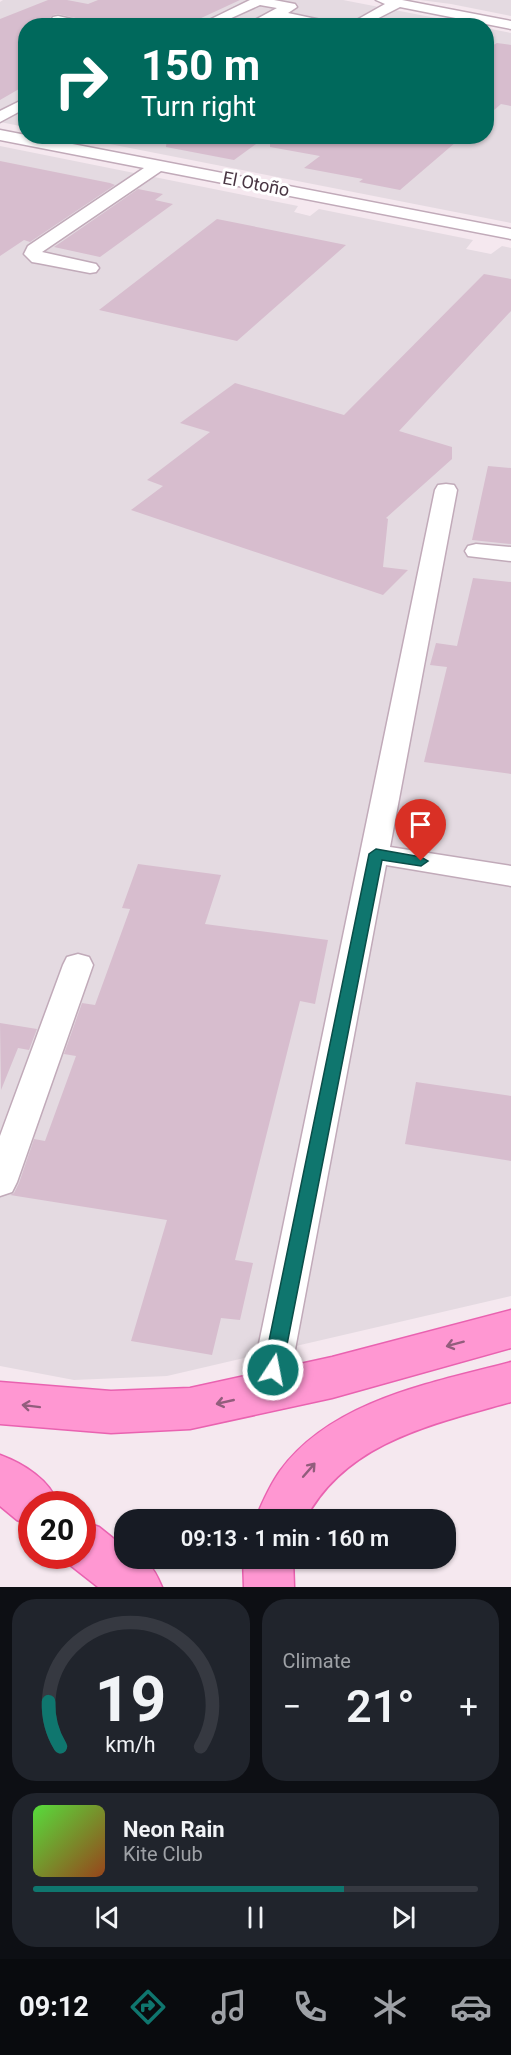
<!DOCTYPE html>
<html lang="en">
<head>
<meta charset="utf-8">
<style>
  body { margin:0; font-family:Roboto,sans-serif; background:#20242c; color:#f1f3f6; height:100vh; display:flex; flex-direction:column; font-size:22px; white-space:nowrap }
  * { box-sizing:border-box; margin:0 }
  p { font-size:20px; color:#9ea1a6 }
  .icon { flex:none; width:33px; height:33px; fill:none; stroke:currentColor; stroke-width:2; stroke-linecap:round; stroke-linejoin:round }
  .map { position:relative; height:1587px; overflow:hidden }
  .side { display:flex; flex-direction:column; gap:12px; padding:12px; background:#0d0f14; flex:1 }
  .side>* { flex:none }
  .top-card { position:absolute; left:18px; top:18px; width:476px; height:126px; border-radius:24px; box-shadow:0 2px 4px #0004; background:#00695c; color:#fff; overflow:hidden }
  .speed { position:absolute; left:18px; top:1491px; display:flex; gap:12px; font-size:30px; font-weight:700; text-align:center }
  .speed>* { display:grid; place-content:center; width:78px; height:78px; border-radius:50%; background:#171b24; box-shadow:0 2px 4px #0004; line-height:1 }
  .speed .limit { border:9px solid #d22; background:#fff; color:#111 }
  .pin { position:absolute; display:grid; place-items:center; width:51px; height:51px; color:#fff; margin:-62px -26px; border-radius:50% 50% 50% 0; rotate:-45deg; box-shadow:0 0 6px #0007 }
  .pin .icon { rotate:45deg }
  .me { position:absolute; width:66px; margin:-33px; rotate:11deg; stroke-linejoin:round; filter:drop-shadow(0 0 4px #0008) }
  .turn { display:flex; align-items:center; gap:21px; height:126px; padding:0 24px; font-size:27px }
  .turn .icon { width:78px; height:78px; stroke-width:2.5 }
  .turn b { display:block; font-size:42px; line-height:51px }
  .big { font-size:45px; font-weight:600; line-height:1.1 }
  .side .tile { flex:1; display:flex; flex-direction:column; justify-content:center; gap:9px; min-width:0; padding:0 21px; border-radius:24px; background:#20242c }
  .side .dial { align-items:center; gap:0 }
  .dial svg { height:156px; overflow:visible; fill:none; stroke:#363941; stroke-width:7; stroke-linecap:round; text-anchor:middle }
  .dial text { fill:#f1f3f6; stroke:none }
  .song { display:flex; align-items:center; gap:18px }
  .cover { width:72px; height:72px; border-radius:9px; background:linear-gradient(135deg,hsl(110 70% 55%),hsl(20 70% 35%)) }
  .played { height:6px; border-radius:3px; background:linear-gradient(90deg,#0f766e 70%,#363941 70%) }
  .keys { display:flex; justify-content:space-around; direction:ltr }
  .heat { display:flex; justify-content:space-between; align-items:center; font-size:33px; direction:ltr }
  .side .tiles { flex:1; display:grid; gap:12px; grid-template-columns:1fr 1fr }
  .tile:last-child { grid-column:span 2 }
  .trip { position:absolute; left:114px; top:1509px; width:342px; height:60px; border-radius:24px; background:#171b24; box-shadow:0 2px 4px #0004; font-weight:600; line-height:60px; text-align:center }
  .menu { display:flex; height:96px; justify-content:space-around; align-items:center; background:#090b0e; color:#9ea1a6 }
  .menu .icon { width:42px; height:42px }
  .menu .active { color:#0f766e }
  .menu b { font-size:27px; color:#f1f3f6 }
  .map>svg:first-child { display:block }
  .industrial { fill:#e4dae1 }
  .building { fill:#d7bdce }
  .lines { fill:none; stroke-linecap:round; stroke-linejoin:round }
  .minor-casing { stroke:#c1aab9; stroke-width:3 }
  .major-casing { stroke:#e962b0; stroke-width:3 }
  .minor { fill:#fff; fill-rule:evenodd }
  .major { fill:#ff97d2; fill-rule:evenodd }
  .oneway { stroke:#925d7c }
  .route { fill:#0f766e; stroke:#0a4d48; stroke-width:1.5 }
  .labels { text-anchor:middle; stroke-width:6; stroke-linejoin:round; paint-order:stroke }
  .far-street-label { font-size:18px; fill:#493643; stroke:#fff }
</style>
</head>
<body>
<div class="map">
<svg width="511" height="1587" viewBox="0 0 511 1587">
  <rect width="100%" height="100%" fill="#f5e8ef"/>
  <!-- industrial -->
  <path class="industrial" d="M 3,0 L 343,0 L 472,25 L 26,26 L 25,127 L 0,122 L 0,2 Z
    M 420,0 L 511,0 L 511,16 L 451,4 Z
    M 486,28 L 511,33 L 511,223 L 74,137 L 486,136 Z
    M 0,146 L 298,206 L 294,212 L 310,216 L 319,209 L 473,240 L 466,249 L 491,254 L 502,246 L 511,248 L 511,1296 L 167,1376 L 74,1380 L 0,1366 Z"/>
  <!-- building -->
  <path class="building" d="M 48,0 L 67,0 L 88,4 L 98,0 L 240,0 L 184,26 L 92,26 L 89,21 L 58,14 L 53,15 L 49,19 L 54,26 L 26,26 L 26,85 L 0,100 L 0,19 Z
    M 497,43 L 511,45 L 511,106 L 501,104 L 486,117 L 486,49 Z
    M 167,136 L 267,136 L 234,160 L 166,147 Z
    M 270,136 L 463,136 L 400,190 L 359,182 L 363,179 L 304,168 L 320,156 L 270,147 Z
    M 0,161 L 110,183 L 115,185 L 30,242 L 24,240 L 0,256 Z
    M 138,189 L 163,194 L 155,200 L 173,204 L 100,257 L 54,247 Z
    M 217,219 L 346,245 L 237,341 L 99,310 Z
    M 484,274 L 511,279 L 511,311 L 399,431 L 452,447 L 452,459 L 386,518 L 388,519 L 383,567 L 408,570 L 383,595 L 131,510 L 163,486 L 147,480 L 210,432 L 180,423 L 235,383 L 344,415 Z
    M 488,466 L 511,468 L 511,544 L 472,540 Z
    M 473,578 L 511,582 L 511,774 L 424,762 L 447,667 L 430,665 L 436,643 L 457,646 Z
    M 138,864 L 221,875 L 205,924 L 328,940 L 315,1004 L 300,1001 L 235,1260 L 253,1263 L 240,1320 L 221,1318 L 212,1355 L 131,1341 L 167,1220 L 10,1195 L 14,1193 L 19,1183 L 34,1139 L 45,1141 L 76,1056 L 64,1054 L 82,1003 L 95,1005 L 130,909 L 122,908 Z
    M 0,1023 L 37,1029 L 29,1050 L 18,1048 L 1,1090 Z
    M 416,1082 L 511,1096 L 511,1161 L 405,1144 Z"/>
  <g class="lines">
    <defs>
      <path id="minor" d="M 250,0 L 274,0 L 295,4 L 297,7 L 288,13 L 335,23 L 336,26 L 310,26 L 277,18 L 262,26 L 244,26 L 277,8 L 260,5 L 227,20 L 239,26 L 216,26 L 207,21 Z
        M 376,0 L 402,0 L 511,21 L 511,29 L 400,7 L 363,26 L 346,26 L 385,4 Z
        M 58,16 L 89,23 L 90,26 L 64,26 L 53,23 L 51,20 L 53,17 Z
        M 26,98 L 26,108 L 0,122 L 0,111 Z
        M 0,130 L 511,229 L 511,239 L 161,171 L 42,252 L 96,264 L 99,268 L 96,272 L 90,273 L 38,263 L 32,262 L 24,254 L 28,246 L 144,168 L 0,140 Z
        M 446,484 L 454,485 L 457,490 L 390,847 L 511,866 L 511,886 L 386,865 L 287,1392 L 281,1404 L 268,1409 L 255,1404 L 249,1392 L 435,490 L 438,485 Z
        M 476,544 L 511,547 L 511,561 L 468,556 L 465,551 L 468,546 Z
        M 78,954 L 89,957 L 93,965 L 17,1182 L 12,1192 L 0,1196 L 0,1136 L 63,965 L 67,957 Z"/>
      <path id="major" d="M 511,1310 L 511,1348 L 332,1398 L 190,1429 L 111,1433 L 0,1424 L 0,1382 L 111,1391 L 190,1388 L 332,1357 Z
        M 511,1362 L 511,1402 C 433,1424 345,1442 305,1520 L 255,1520 C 262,1503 270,1485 280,1471 C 332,1400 432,1383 511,1362 Z
        M 0,1455 C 24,1464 50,1480 58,1504 L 32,1504 L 32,1526 L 17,1520 L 0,1506 Z
        M 82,1521 L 99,1527 L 124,1547 L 124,1558 C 148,1558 153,1566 162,1587 L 98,1587 L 65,1561 L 62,1556 L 82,1556 Z
        M 243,1558 L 293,1558 L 294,1587 L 244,1587 Z"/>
    </defs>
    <!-- minor casing -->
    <use href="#minor" class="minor-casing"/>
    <!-- major casing -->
    <use href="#major" class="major-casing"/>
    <!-- minor -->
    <use href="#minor" class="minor"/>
    <!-- major -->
    <use href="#major" class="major"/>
  </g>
  <!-- one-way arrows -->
  <defs><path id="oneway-shaft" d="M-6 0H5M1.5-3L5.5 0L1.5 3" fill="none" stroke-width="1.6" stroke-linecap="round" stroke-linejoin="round" transform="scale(1.5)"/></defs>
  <g class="oneway">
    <use href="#oneway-shaft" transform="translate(455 1344) rotate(165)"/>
    <use href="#oneway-shaft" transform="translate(225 1402) rotate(167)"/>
    <use href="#oneway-shaft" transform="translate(31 1406) rotate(-173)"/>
    <use href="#oneway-shaft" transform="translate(309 1470) rotate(-49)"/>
  </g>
  <!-- route -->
  <path class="route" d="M 376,849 L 421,857 L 428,861 L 421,866 L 382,860 L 282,1370 L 279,1376 L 273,1378 L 266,1376 L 263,1370 L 369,854 Z"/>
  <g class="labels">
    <!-- far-street labels -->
    <g class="far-street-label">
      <text transform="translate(256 184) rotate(11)" y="6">El Otoño</text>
    </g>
  </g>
</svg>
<div class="speed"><div class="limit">20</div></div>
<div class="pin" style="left:421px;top:861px;background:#d93025"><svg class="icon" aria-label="arrive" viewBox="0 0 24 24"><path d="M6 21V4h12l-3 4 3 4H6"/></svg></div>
<svg class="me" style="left:273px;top:1370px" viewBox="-20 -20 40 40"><circle r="17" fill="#0f766e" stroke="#fff" stroke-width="3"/><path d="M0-11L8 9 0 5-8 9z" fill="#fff"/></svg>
<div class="trip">09:13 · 1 min · 160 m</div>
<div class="top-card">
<div class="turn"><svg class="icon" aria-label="right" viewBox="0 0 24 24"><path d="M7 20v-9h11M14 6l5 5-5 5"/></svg><div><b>150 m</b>Turn right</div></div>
</div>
</div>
<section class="side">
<div class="tiles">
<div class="tile dial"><svg viewBox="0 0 100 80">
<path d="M14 69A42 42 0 1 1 86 69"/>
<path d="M14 69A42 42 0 0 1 8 46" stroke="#0f766e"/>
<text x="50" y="56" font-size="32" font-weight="700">19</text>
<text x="50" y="72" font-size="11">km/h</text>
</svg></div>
<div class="tile"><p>Climate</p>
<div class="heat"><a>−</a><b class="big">21°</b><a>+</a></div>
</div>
<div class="tile">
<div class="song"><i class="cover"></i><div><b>Neon Rain</b><p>Kite Club</p></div></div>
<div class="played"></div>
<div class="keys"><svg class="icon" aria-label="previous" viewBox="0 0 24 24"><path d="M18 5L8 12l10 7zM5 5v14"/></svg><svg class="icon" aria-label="pause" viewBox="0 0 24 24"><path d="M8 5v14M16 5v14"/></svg><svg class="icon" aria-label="next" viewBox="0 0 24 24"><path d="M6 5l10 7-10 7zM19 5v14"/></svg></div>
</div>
</div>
</section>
<nav class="menu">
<b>09:12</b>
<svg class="icon active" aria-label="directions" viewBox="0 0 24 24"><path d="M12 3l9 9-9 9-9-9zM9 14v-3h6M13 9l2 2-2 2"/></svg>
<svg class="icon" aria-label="music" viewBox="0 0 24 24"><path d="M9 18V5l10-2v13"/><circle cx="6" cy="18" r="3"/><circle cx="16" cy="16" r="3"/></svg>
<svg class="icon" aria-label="phone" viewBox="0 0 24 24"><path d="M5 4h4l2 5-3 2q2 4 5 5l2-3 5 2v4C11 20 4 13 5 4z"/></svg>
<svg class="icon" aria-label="climate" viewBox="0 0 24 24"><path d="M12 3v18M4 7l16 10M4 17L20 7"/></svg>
<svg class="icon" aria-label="car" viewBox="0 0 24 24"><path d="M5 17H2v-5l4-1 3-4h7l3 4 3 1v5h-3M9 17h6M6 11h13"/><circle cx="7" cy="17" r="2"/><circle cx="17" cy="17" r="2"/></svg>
</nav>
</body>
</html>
